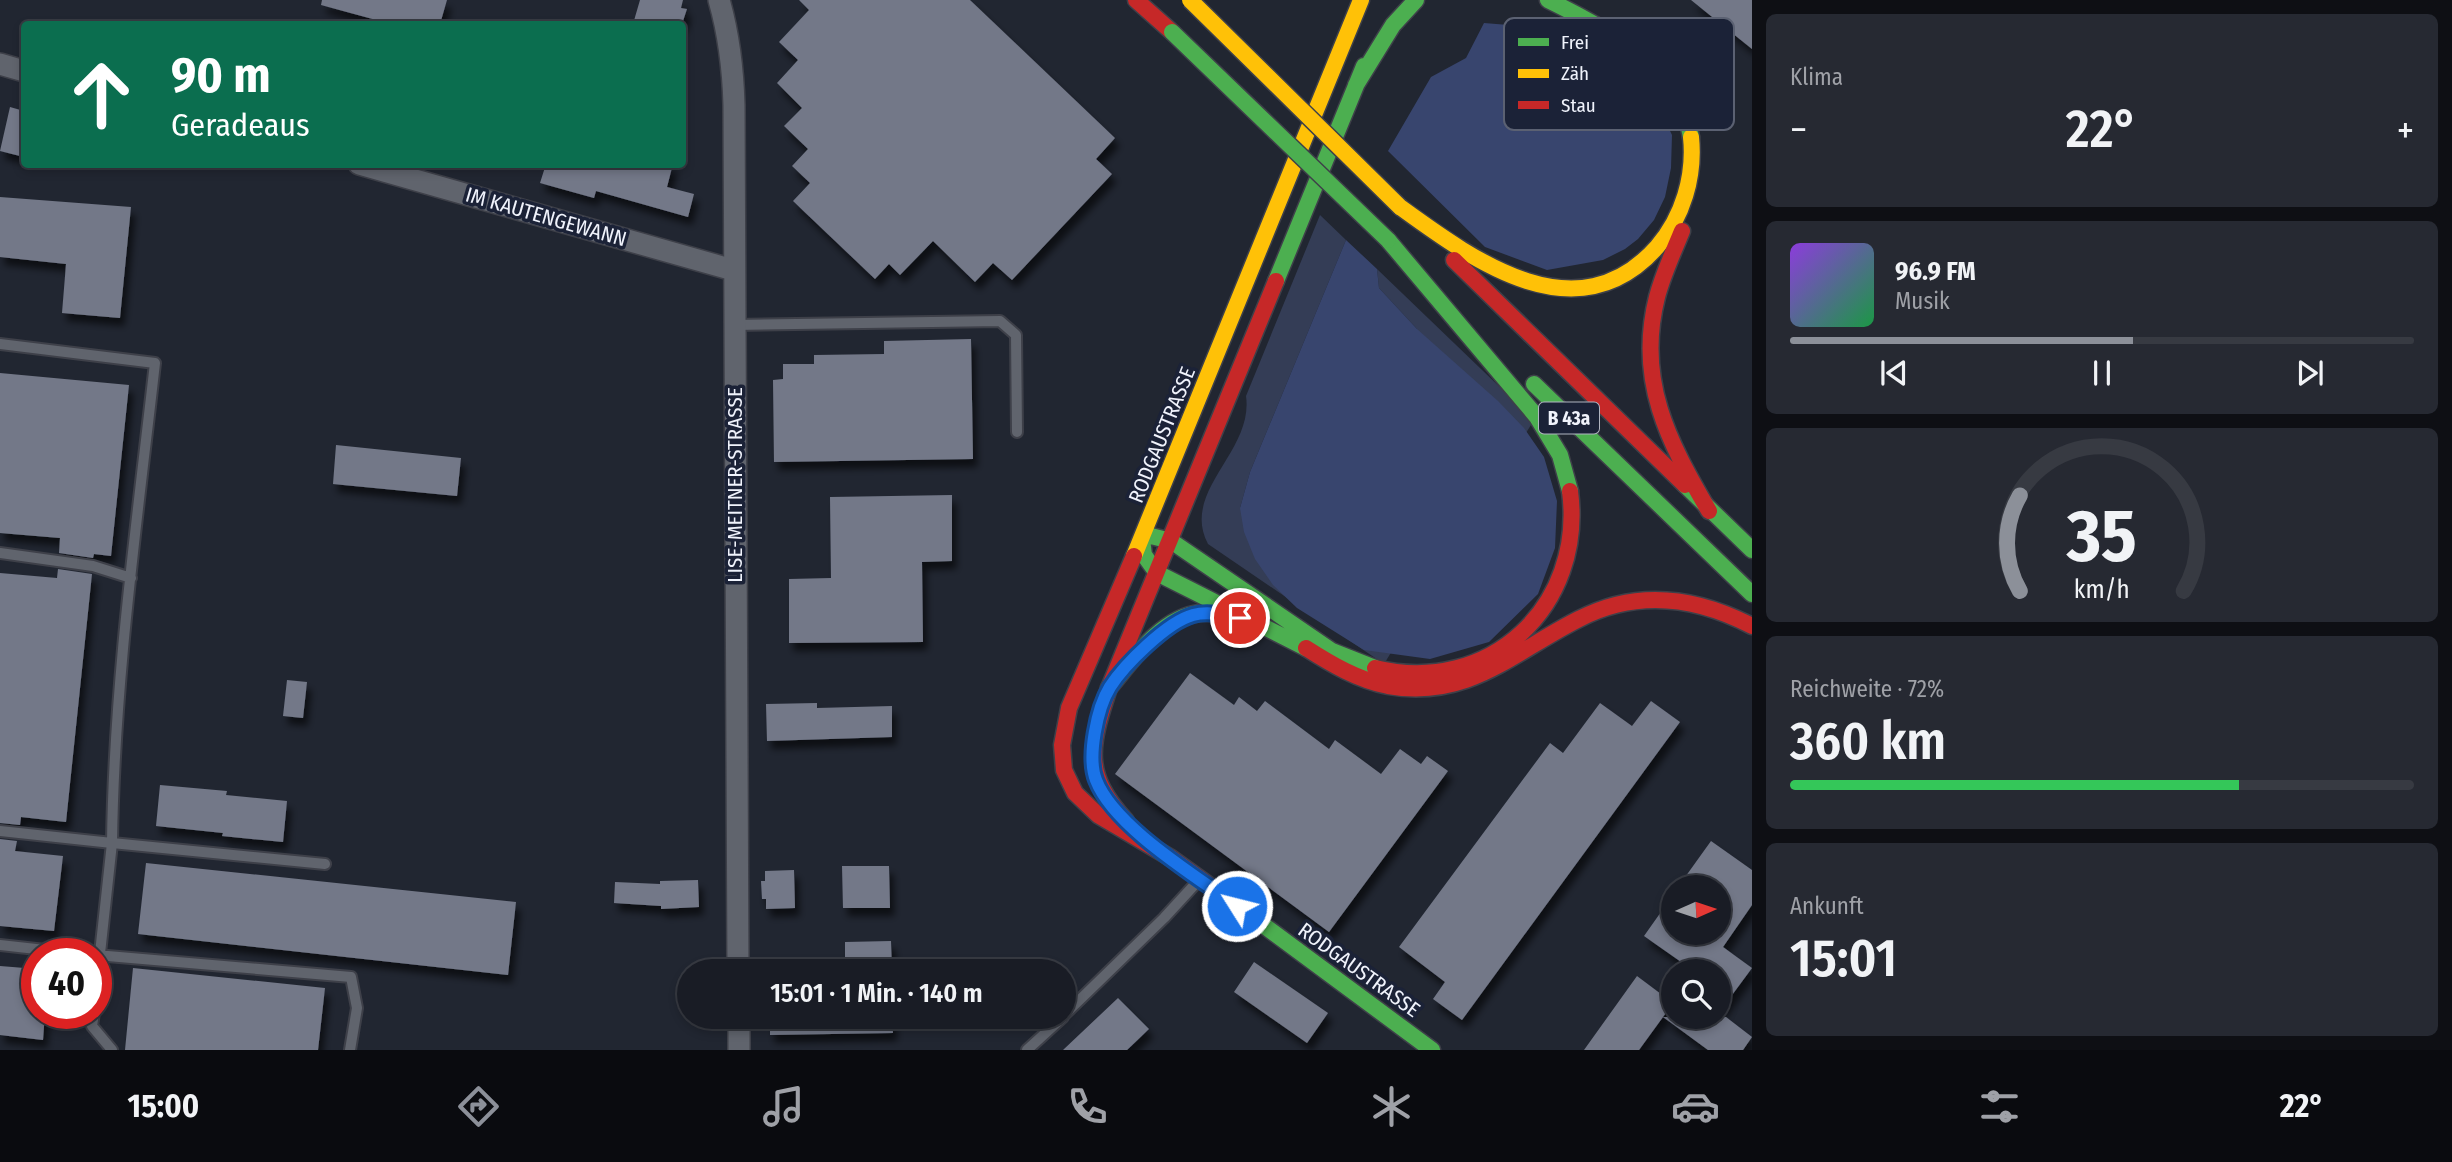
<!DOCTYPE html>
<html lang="de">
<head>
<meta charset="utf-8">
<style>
  body { margin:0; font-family:"Fira Sans Condensed",sans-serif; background:#262932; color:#f1f3f6; height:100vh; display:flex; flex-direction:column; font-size:26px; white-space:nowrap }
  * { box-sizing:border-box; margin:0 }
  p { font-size:23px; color:#9fa1a7 }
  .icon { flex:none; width:38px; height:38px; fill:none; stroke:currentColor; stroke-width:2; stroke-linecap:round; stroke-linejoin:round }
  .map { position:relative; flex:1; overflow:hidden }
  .side { display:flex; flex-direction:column; gap:14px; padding:14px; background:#0e0f14; width:700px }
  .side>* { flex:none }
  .guide { position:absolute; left:21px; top:21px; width:665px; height:147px; border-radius:7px; box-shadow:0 4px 10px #0003,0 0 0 2px #373a42; background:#0b6e4f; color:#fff; overflow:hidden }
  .needle { width:46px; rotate:87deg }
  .fabs { position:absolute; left:1661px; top:875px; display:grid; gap:14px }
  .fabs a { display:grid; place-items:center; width:70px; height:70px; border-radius:50%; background:#191c25; box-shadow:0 4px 10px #0003,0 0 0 2px #373a42; font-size:35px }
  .speed { position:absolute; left:21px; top:938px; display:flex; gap:14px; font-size:35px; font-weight:700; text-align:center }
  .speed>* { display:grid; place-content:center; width:91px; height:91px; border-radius:50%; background:#191c25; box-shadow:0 4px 10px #0003,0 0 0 2px #373a42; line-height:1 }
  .speed .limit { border:10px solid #d22; background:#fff; color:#111 }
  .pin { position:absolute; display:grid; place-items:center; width:60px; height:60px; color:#fff; margin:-30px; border:4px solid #fff; border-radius:50%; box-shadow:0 2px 7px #0007 }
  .me { position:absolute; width:77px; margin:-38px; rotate:306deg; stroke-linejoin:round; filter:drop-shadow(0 0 5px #0008) }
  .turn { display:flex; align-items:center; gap:24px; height:147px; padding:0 35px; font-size:32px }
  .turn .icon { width:91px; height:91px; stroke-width:2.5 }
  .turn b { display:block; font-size:49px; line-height:60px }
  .big { font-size:52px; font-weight:600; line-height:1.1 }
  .side .card { flex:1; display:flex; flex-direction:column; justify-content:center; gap:10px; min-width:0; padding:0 24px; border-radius:10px; background:#262932 }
  .side .dial { align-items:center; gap:0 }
  .dial svg { height:182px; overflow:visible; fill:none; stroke:#373a42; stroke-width:7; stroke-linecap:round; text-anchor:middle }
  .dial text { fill:#f1f3f6; stroke:none }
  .song { display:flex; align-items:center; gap:21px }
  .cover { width:84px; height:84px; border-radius:10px; background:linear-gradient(135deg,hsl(270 70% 55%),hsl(140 70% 35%)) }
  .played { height:7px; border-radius:4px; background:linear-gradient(90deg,#8c9099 55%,#373a42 55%) }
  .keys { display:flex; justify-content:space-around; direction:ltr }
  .heat { display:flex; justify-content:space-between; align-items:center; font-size:38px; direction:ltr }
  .charge { height:10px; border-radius:5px; background:linear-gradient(90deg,#34c759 72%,#373a42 0) }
  .trip { position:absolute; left:677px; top:959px; width:399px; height:70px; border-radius:35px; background:#191c25; box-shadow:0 4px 10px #0003,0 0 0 2px #373a42; font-weight:600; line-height:70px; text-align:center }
  .menu { display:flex; height:112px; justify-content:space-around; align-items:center; background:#0a0b0f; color:#9fa1a7 }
  .menu .icon { width:49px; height:49px }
  .menu .active { color:#8c9099 }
  .menu b { font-size:32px; color:#f1f3f6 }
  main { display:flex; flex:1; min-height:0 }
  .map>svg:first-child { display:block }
  .green { fill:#343d56 }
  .forest { fill:#38456e }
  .building { fill:#737888; filter:url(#shadow) }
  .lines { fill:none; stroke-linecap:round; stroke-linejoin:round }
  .lane-casing { stroke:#3e4049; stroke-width:14 }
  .street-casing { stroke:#3e4049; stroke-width:24 }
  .fast-casing { stroke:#3e4049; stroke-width:19 }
  .slow-casing { stroke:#3e4049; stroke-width:19 }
  .jam-casing { stroke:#3e4049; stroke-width:19 }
  .lane { stroke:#60646d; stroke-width:10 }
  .street { stroke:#60646d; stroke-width:21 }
  .fast { stroke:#4caf50; stroke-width:16 }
  .slow { stroke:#ffc107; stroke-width:16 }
  .jam { stroke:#c62828; stroke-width:16 }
  .fast-bridge-casing { stroke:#3e4049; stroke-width:19; stroke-linecap:butt }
  .slow-bridge-casing { stroke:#3e4049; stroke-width:19; stroke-linecap:butt }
  .fast-bridge { stroke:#4caf50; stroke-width:16 }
  .slow-bridge { stroke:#ffc107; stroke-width:16 }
  .route-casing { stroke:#114b97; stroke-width:18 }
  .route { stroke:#1a73e8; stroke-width:12 }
  .labels { text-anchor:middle; stroke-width:7; stroke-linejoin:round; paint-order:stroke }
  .shield { fill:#1b2237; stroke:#b0b4c1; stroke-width:2 }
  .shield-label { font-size:19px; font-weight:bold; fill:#f0f3fc }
  .street-label { font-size:21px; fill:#f0f3fc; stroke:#1b2237 }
  .key { fill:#1b2237; stroke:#5b6172; stroke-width:2 }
  .key-label { font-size:19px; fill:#f0f3fc }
</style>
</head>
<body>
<main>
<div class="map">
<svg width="1752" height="1050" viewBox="0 0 1752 1050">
  <defs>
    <filter id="shadow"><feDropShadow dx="4.5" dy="8" stdDeviation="3.5" flood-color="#0009"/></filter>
  </defs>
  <rect width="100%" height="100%" fill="#212631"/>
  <!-- green -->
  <path class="green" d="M 1320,215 L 1346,240 L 1250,472 L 1240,508 L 1417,329 L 1379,288 L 1377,269 L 1534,420 L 1384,664 L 1208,544 C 1180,491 1254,452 1246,396 Z"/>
  <!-- forest -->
  <path class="forest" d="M 1484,23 L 1521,26 L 1581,48 L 1630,76 L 1658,106 L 1672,135 L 1671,168 L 1665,197 L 1654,220 L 1638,239 L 1625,249 L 1603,260 L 1547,270 L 1485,247 L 1388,151 L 1431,77 L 1466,58 Z
    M 1346,240 L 1377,269 L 1379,288 L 1417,329 L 1498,401 L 1524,428 L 1544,457 L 1557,501 L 1555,548 L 1538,594 L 1489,642 L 1430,659 L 1364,650 L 1297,608 L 1273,585 L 1255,559 L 1244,532 L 1240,508 L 1250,472 Z"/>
  <!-- building -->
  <path class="building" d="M 322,0 L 447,0 L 440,24 L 391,24 L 321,5 Z
    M 640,0 L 683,0 L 681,8 L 687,9 L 682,24 L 633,24 Z
    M 799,0 L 970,0 L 1115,138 L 1096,159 L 1112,174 L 1012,280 L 993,263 L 975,282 L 933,241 L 900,275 L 889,264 L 875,279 L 793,201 L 810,183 L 792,166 L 808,149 L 784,126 L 802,108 L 777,83 L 798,60 L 779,42 L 809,10 Z
    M 1691,0 L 1752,0 L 1752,49 Z
    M 10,107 L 24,111 L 24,157 L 0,151 Z
    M 546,164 L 673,164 L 667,187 L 694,194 L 688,217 L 596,191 L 594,198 L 540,183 Z
    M 0,197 L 131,207 L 120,318 L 62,313 L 66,264 L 0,257 Z
    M 971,339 L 973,459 L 774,462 L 773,380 L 783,379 L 783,364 L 814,364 L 814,355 L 884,354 L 884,341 Z
    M 0,373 L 129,385 L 111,556 L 94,554 L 93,558 L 59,553 L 60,538 L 0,533 Z
    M 336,445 L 461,458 L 457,496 L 333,484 Z
    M 952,495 L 952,561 L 922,562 L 923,642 L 789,643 L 789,579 L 831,578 L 830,497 Z
    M 58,569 L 92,574 L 66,822 L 21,817 L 20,825 L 0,823 L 0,573 L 57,578 Z
    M 1190,673 L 1234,705 L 1239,697 L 1257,711 L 1265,701 L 1329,749 L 1335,740 L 1381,774 L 1400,749 L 1421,764 L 1427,756 L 1448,771 L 1329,932 L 1115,774 Z
    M 287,680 L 307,682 L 303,718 L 283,716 Z
    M 1651,701 L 1680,722 L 1462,1020 L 1433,999 L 1445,982 L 1399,947 L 1550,743 L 1563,753 L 1600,703 L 1632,726 Z
    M 817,703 L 817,708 L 892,706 L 892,737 L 767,741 L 766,704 Z
    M 160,785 L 227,791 L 226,795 L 287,801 L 283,842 L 222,836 L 223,833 L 156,826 Z
    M 0,839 L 17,841 L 15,851 L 63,856 L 54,931 L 0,926 Z
    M 1711,841 L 1752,870 L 1752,905 L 1723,947 L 1752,968 L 1718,1014 L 1718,971 L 1694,971 L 1644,936 L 1673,895 L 1673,933 L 1718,933 L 1718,887 L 1678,887 Z
    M 146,863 L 516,902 L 508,975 L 138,934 Z
    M 842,866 L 889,866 L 890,908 L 843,908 Z
    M 794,870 L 795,908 L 766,909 L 766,899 L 762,899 L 761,881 L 765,881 L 765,871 Z
    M 698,880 L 699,907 L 661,909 L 661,906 L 614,903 L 615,882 L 660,884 L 660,881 Z
    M 891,941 L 892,971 L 845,971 L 845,942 Z
    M 1254,962 L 1328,1013 L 1307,1043 L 1234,992 Z
    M 0,966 L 37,969 L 37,1013 L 45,1013 L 43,1040 L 0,1035 Z
    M 133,968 L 325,988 L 318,1050 L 125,1050 Z
    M 1637,976 L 1673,1003 L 1663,1017 L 1726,1017 L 1752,1037 L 1743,1050 L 1708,1050 L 1663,1017 L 1639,1050 L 1584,1050 Z
    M 1118,998 L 1149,1029 L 1127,1050 L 1063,1050 Z
    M 770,1017 L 892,1017 L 893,1033 L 770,1035 Z"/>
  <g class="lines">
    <defs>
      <path id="lane" d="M 734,325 L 1000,321 L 1016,335 L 1017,432
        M 0,344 L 155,363 C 137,522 114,683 112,843 L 325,864
        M 0,553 L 93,566 L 131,578
        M 0,831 L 112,843 L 96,990
        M 0,945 L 81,954
        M 96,955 L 351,977 L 357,1008 L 350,1050
        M 94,1013 L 92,1026 L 112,1050
        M 1064,1015 L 1164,918 L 1198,881
        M 1027,1050 L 1063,1017"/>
      <path id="street" d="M 719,0 C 729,35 733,68 734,105 L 738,971
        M 0,64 L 24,71
        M 359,164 L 733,270
        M 739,1017 L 739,1050"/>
      <path id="fast" d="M 1548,0 C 1589,20 1650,52 1675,91 C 1684,105 1688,121 1691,137
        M 1356,85 L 1393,25 L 1416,0
        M 1388,240 L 1537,417 L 1560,455 L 1570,491
        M 1276,281 L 1364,66
        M 1534,384 L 1752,594
        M 1685,485 L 1752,550
        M 1306,648 L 1157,573 L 1144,555 L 1142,539 L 1151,536 L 1171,541 L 1332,651 L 1375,668
        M 1109,688 C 1132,661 1161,617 1200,613 C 1213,612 1226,615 1238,618
        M 1235,904 L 1432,1050"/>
      <path id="slow" d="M 1400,207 C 1473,260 1577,337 1657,247 C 1683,217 1695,176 1691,137
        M 1134,556 L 1361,0"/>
      <path id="jam" d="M 1136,0 L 1172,32
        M 1682,231 C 1673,253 1663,274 1657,297 C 1636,380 1668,441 1709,511
        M 1454,260 L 1685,485
        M 1134,556 L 1069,708 L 1062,745 L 1064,770 L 1075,793 L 1098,815 L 1171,858 L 1235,904
        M 1306,648 C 1331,664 1358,680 1388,686 C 1469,700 1513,652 1579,619 C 1637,589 1696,597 1752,626
        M 1375,668 C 1490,696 1585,606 1570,491
        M 1126,821 C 1082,773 1090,746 1109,688 L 1276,281"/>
    </defs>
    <!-- lane casing -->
    <use href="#lane" class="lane-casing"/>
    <!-- street casing -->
    <use href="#street" class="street-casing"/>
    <!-- fast casing -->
    <use href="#fast" class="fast-casing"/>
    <!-- slow casing -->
    <use href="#slow" class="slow-casing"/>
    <!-- jam casing -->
    <use href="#jam" class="jam-casing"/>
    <!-- lane -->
    <use href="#lane" class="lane"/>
    <!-- street -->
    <use href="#street" class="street"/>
    <!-- fast -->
    <use href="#fast" class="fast"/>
    <!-- slow -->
    <use href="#slow" class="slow"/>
    <!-- jam -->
    <use href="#jam" class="jam"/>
    <defs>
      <path id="fast-bridge" d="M 1172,32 L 1388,240"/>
      <path id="slow-bridge" d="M 1190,0 L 1400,207"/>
    </defs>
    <!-- fast-bridge casing -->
    <use href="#fast-bridge" class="fast-bridge-casing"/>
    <!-- slow-bridge casing -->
    <use href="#slow-bridge" class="slow-bridge-casing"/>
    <!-- fast-bridge -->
    <use href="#fast-bridge" class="fast-bridge"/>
    <!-- slow-bridge -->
    <use href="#slow-bridge" class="slow-bridge"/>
  </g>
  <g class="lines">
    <defs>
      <path id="route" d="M 1237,906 C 1196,876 1114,827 1096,780 C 1087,757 1097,708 1110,687 C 1124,665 1167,622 1193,615 C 1208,611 1225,615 1240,618"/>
    </defs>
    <!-- route casing -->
    <use href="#route" class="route-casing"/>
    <!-- route -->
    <use href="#route" class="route"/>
  </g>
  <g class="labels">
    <!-- shield labels -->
    <rect class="shield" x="1539" y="402.5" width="60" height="31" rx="5"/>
    <g class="shield-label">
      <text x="1569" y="425">B 43a</text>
    </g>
    <!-- street labels -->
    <g class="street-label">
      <text transform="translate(546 217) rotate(16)" y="7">IM KAUTENGEWANN</text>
      <text transform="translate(1162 435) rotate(-68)" y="7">RODGAUSTRASSE</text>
      <text transform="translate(735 485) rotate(-90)" y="7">LISE-MEITNER-STRASSE</text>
      <text transform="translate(1359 970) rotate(36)" y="7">RODGAUSTRASSE</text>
    </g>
  </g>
  <!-- legend -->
  <rect x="1504" y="18" width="230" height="112" rx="10" class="key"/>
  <rect x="1518" y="38" width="31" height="8" fill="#4caf50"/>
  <rect x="1518" y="69" width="31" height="9" fill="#ffc107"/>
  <rect x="1518" y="101" width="31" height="8" fill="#c62828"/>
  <g class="key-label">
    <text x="1561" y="49">Frei</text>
    <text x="1561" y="80">Zäh</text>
    <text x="1561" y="112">Stau</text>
  </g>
</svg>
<div class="fabs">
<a><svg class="needle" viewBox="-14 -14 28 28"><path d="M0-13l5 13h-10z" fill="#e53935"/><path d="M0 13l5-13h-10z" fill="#9fa1a7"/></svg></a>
<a><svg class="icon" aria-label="search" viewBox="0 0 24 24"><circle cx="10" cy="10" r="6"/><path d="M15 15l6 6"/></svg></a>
</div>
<div class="speed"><div class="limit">40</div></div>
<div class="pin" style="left:1240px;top:618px;background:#d93025"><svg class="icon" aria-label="arrive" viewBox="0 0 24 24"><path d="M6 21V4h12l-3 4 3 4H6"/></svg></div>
<svg class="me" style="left:1237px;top:906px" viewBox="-20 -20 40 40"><circle r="17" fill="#1a73e8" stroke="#fff" stroke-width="3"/><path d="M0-11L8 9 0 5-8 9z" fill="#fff"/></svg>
<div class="trip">15:01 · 1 Min. · 140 m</div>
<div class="guide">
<div class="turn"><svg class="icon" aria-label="ahead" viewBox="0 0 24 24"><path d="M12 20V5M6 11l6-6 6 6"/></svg><div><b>90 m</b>Geradeaus</div></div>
</div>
</div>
<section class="side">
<div class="card"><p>Klima</p>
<div class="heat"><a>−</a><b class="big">22°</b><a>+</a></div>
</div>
<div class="card">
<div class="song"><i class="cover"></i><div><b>96.9 FM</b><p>Musik</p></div></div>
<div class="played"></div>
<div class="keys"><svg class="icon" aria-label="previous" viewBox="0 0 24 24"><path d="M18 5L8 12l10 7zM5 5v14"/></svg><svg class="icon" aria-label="pause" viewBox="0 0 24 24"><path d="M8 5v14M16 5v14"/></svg><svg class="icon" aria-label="next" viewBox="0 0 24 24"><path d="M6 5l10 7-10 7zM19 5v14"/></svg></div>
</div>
<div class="card dial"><svg viewBox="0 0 100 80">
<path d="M14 69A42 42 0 1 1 86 69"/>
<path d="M14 69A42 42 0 0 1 14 27" stroke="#8c9099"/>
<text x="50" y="56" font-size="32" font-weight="700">35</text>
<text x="50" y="72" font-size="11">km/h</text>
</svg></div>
<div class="card"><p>Reichweite · 72%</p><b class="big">360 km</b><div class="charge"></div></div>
<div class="card"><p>Ankunft</p><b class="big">15:01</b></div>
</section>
</main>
<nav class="menu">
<b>15:00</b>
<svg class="icon active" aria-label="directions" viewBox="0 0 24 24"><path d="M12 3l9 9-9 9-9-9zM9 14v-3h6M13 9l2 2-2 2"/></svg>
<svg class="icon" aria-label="music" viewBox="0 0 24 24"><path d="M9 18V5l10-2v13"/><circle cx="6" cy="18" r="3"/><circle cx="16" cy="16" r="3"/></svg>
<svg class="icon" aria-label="phone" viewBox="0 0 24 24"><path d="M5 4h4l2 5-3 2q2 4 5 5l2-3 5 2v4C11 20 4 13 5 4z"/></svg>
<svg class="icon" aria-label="climate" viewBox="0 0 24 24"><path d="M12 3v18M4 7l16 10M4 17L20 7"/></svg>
<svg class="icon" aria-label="car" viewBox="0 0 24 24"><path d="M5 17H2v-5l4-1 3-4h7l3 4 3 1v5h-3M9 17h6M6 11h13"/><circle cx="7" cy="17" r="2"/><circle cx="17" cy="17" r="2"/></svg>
<svg class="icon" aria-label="filters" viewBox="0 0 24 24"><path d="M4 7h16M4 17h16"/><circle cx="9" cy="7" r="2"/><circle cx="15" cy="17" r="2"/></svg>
<b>22°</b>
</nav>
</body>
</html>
